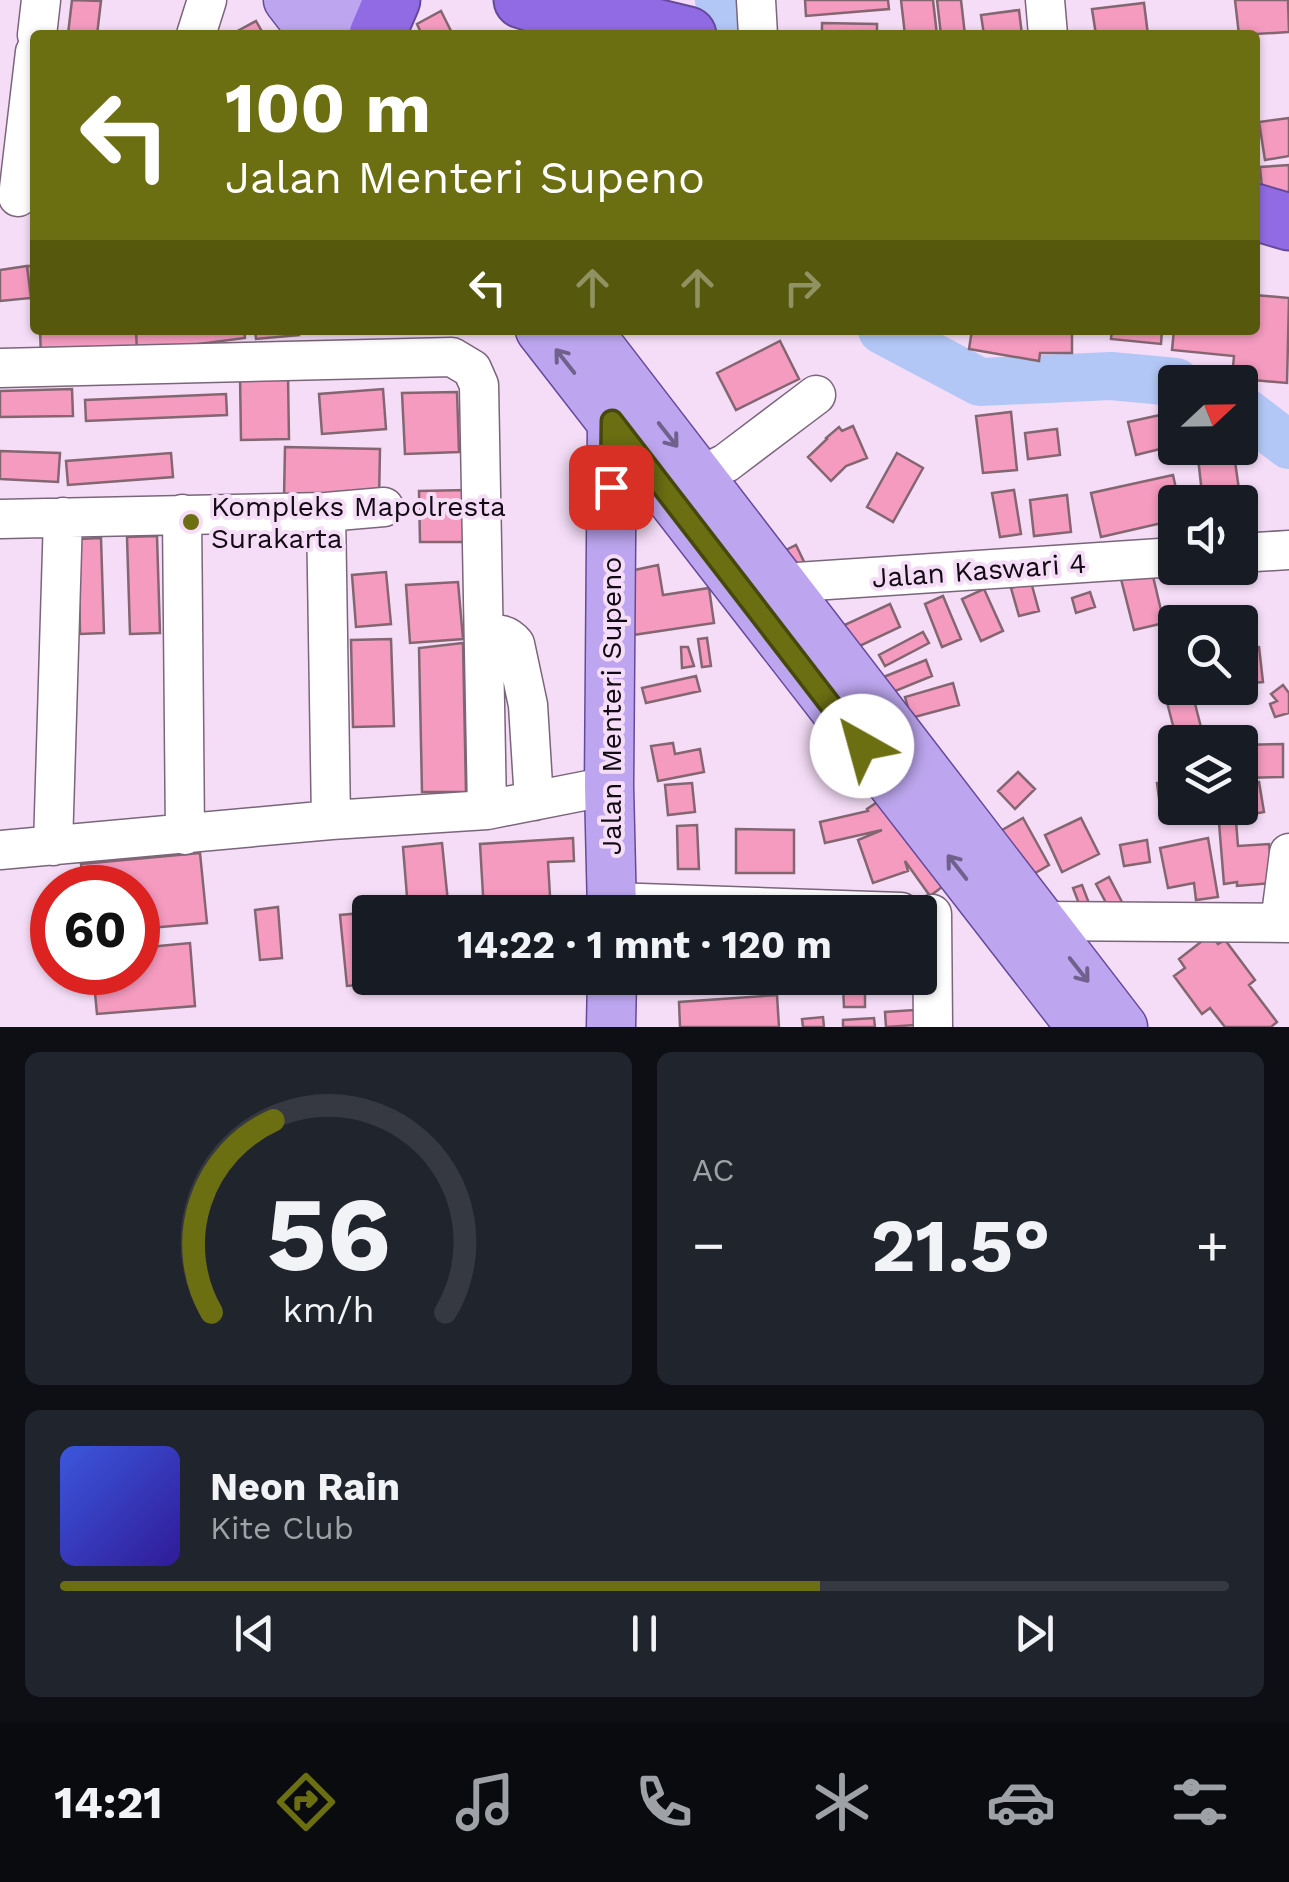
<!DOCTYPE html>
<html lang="id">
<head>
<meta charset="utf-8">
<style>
  body { margin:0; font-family:"Work Sans",sans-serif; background:#20242c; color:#f1f3f6; height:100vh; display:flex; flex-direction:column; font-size:38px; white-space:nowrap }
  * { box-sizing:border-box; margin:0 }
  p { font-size:32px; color:#9ea1a6 }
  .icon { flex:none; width:55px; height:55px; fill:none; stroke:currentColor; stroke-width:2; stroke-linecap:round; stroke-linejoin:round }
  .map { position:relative; height:1027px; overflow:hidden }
  .sheet { display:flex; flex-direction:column; gap:25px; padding:25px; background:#0d0f14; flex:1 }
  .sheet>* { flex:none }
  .top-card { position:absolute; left:30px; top:30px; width:1230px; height:305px; border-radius:10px; box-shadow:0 2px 8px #0004; background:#6c6e12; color:#fff; overflow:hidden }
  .needle { width:65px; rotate:68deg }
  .tools { position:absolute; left:1158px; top:365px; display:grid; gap:20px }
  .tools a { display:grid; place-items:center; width:100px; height:100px; border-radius:10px; background:#171b24; box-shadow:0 2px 8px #0004; font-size:50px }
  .speed { position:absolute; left:30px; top:865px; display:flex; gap:20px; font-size:50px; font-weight:700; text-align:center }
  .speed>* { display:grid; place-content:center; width:130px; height:130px; border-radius:50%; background:#171b24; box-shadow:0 2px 8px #0004; line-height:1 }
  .speed .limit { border:15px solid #d22; background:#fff; color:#111 }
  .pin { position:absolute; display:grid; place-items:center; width:85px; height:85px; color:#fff; margin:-42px; border-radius:20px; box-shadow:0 5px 15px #0006 }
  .me { position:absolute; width:110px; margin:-55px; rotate:322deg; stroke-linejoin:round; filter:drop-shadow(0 0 8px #0008) }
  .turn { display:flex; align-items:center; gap:35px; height:210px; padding:0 30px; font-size:45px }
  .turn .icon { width:130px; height:130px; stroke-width:2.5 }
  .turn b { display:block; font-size:70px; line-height:85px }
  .lanes { display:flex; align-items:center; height:95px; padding:0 30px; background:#0003; justify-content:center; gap:50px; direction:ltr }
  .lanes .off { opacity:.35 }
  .big { font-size:75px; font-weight:700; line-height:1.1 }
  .sheet .card { flex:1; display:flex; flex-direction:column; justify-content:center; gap:15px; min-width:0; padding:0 35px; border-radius:15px; background:#20242c }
  .sheet .dial { align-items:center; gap:0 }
  .dial svg { height:260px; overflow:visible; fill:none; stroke:#363941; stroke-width:7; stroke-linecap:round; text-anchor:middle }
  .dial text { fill:#f1f3f6; stroke:none }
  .song { display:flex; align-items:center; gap:30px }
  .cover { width:120px; height:120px; border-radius:15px; background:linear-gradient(135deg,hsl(230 70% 55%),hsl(250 70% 35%)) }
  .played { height:10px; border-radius:5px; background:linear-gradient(90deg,#6c6e12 65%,#363941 65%) }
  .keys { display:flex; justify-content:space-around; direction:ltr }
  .heat { display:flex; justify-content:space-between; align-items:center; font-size:55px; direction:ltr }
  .sheet .tiles { flex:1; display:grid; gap:25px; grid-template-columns:1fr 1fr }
  .card:last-child { grid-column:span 2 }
  .trip { position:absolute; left:352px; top:895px; width:585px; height:100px; border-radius:10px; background:#171b24; box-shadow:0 2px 8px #0004; font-weight:700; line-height:100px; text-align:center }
  .tabs { display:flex; height:160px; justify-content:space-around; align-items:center; background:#090b0e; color:#9ea1a6 }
  .tabs .icon { width:70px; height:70px }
  .tabs .selected { color:#6c6e12 }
  .tabs b { font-size:45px; color:#f1f3f6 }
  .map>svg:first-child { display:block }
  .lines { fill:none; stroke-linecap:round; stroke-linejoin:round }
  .river { stroke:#b2c7f5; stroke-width:48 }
  .building { fill:#f49bbf; stroke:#846671; stroke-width:2.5 }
  .minor-casing { stroke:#7a657b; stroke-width:41 }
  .major-casing { stroke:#65499b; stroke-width:51 }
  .highway-casing { stroke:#65499b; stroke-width:59 }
  .minor { stroke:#fff; stroke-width:38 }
  .major { stroke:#bda6ef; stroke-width:48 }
  .highway { stroke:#916be4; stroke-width:55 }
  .oneway { stroke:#70608c }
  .route-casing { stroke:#46480c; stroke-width:25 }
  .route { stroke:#6c6e12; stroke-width:18 }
  .poi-dot { fill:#6c6e12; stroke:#f5ddf7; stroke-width:4 }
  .labels { text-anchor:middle; stroke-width:8; stroke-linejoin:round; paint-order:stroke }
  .poi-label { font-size:28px; fill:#130b13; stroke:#f5ddf7; text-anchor:start }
  .street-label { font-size:28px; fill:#130b13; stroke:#f5ddf7 }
</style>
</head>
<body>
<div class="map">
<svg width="1289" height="1027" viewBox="0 0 1289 1027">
  <rect width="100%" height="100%" fill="#f5ddf7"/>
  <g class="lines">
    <!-- river -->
    <path class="river" d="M 719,0 L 723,35
      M 882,330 L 980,382 L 1111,376 L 1176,382
      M 1240,408 L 1289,445"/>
  </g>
  <!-- building -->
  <path class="building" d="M 72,0 L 101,1 L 97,35 L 68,34 Z
    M 805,0 L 888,0 L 889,9 L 806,16 Z
    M 901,0 L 933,0 L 937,35 L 905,35 Z
    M 937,0 L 961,0 L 965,35 L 941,35 Z
    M 1235,0 L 1288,0 L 1289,32 L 1239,35 Z
    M 1144,3 L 1148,35 L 1096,35 L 1092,9 Z
    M 1019,10 L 1022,35 L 984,35 L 981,15 Z
    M 441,11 L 453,35 L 422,35 L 417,24 Z
    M 256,21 L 264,35 L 230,35 Z
    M 822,23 L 877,24 L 877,35 L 822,35 Z
    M 1289,118 L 1289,156 L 1265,160 L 1259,122 Z
    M 1289,165 L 1289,198 L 1263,199 L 1260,167 Z
    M 27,266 L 31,298 L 0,301 L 0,270 Z
    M 27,266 L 35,266 L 35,297 L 31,298 Z
    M 1255,295 L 1289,298 L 1287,383 L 1232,378 L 1234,356 L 1172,350 L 1174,330 L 1255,330 Z
    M 40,330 L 136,330 L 137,352 L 41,356 Z
    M 136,330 L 244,330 L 245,338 L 137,352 Z
    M 255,330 L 299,330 L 299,335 L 256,339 Z
    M 972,330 L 1072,330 L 1072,353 L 1040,353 L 1039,361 L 969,349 Z
    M 1112,330 L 1162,330 L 1161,344 L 1111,339 Z
    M 780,341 L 799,379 L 736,410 L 717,373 Z
    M 240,375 L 288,375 L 289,439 L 241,440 Z
    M 72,389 L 73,416 L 0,417 L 0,391 Z
    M 383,389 L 386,429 L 322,434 L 319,394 Z
    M 457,392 L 459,452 L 405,454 L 402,393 Z
    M 226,394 L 227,415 L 86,421 L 85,400 Z
    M 1011,412 L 1017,470 L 983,473 L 976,416 Z
    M 1160,415 L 1168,447 L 1136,455 L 1128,422 Z
    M 853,426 L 867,458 L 846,466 L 831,481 L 808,457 L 827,439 L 826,438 L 839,427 L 842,431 Z
    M 1057,429 L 1060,455 L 1028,459 L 1025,433 Z
    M 285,447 L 380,449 L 379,500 L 284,498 Z
    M 0,451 L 60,453 L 58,482 L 0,479 Z
    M 171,453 L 173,477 L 68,485 L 66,461 Z
    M 897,453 L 923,468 L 893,522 L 867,507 Z
    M 1234,454 L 1241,504 L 1203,502 L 1198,458 Z
    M 1173,475 L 1179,502 L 1175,502 L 1175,520 L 1101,537 L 1091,493 Z
    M 467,490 L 468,542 L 420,542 L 419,491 Z
    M 1014,490 L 1021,534 L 1000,537 L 992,493 Z
    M 1067,495 L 1071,532 L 1034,536 L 1030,500 Z
    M 157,536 L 160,633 L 130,634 L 127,537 Z
    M 101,538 L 104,633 L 80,634 L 78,539 Z
    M 796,545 L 808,570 L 795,577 L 782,552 Z
    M 658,565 L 663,595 L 709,588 L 714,623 L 633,635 L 625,572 Z
    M 386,572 L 391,624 L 356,627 L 352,575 Z
    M 1152,572 L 1164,623 L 1134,630 L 1121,579 Z
    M 458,582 L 463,639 L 410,643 L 406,585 Z
    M 1031,582 L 1039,611 L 1019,616 L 1011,588 Z
    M 984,589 L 1003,631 L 981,641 L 962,599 Z
    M 1090,592 L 1095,607 L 1076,613 L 1072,598 Z
    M 943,596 L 961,639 L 942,647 L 925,604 Z
    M 890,604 L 900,627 L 851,650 L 840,627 Z
    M 923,632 L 929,643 L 885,666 L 879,655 Z
    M 707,638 L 711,666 L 702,667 L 698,639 Z
    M 391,639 L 394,726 L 353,727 L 351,640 Z
    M 463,643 L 466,792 L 422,792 L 419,648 Z
    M 681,647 L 688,647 L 694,666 L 682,668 Z
    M 1259,647 L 1263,682 L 1240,684 L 1240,649 Z
    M 926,660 L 932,676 L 888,694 L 881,678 Z
    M 696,676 L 700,691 L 646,703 L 642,688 Z
    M 1175,676 L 1175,688 L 1191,688 L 1203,735 L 1177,741 L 1161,679 Z
    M 953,683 L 959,705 L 911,718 L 905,697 Z
    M 1283,685 L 1289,693 L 1289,713 L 1275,717 L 1270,704 L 1277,701 L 1271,694 Z
    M 673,743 L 675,754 L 700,749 L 704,772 L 658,781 L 651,746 Z
    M 1283,744 L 1283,777 L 1240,778 L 1240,745 Z
    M 1018,772 L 1035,789 L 1015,809 L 998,791 Z
    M 1173,781 L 1175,808 L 1177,810 L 1161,813 L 1157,783 Z
    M 1259,782 L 1264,812 L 1213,821 L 1211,808 L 1240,808 L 1240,786 Z
    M 692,783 L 695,812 L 668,815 L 665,785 Z
    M 888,795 L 950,881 L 930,896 L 905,861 L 908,871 L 873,883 L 858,840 L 882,830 L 825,843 L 820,822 L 868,811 L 867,809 Z
    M 1023,818 L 1049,865 L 1023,880 L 997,833 Z
    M 1081,818 L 1099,854 L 1062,872 L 1045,835 Z
    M 1236,821 L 1238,846 L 1269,844 L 1273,883 L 1237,886 L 1237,882 L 1224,884 L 1219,823 Z
    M 697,825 L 699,869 L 678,869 L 677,826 Z
    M 736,829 L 794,830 L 794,873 L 736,873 Z
    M 573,838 L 574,861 L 548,862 L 551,912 L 484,912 L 480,844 Z
    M 1208,838 L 1218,897 L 1196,900 L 1194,883 L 1168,888 L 1160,848 Z
    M 1147,840 L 1150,862 L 1124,866 L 1120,845 Z
    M 442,843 L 449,912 L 370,912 L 370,978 L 439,978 L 347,986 L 340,915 L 408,909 L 403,847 Z
    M 200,853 L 207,923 L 138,929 L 138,888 L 84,888 L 81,864 Z
    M 1109,877 L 1123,904 L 1110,910 L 1096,884 Z
    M 1082,885 L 1090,906 L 1081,909 L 1073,888 Z
    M 278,907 L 282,958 L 260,960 L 255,910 Z
    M 1211,934 L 1218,944 L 1225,940 L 1255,980 L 1249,985 L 1277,1022 L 1271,1027 L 1225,1027 L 1210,1008 L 1202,1014 L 1174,976 L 1185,968 L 1179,959 Z
    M 190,943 L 195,1006 L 97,1014 L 93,972 L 138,972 L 138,948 Z
    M 498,978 L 536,978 L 536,983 L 498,986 Z
    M 865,986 L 865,1007 L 844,1007 L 843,987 Z
    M 777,995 L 779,1027 L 680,1027 L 679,1002 Z
    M 914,1010 L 915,1025 L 886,1027 L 885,1012 Z
    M 823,1017 L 824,1027 L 803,1027 L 802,1019 Z
    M 874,1018 L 875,1027 L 843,1027 L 843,1020 Z"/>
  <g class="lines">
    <defs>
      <path id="minor" d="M 756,0 L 758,35
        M 1045,0 L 1048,35
        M 37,35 L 41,0
        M 196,35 L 207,0
        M 18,197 L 35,52
        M 0,368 L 452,357 L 472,369 L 479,385 L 487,810
        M 699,476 L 726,463 L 816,395
        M 326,512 L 331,820
        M 182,514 L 185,835
        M 0,519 L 326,512 L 384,507
        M 1240,553 L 1289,550
        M 782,583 L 1175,557
        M 485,635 C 499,634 506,633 515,644 L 528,705 L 534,801
        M 53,846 L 63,517
        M 0,850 L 331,820 L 487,810 L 609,786
        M 612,902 L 901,912
        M 932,914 L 933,1027
        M 1041,921 L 1289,923
        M 1280,923 L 1289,853"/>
      <path id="major" d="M 288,0 L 315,35
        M 337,0 L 364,35
        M 540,330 L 1081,1027
        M 587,330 L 1123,1027
        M 612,912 L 609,786 L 612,421 L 615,412
        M 611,1027 L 612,978"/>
      <path id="highway" d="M 522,0 L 605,27 L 647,25 L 688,35
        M 377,35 L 392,0
        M 1255,212 L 1289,222"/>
    </defs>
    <!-- minor casing -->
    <use href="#minor" class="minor-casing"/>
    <!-- major casing -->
    <use href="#major" class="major-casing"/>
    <!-- highway casing -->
    <use href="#highway" class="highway-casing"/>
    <!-- minor -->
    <use href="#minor" class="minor"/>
    <!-- major -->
    <use href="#major" class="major"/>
    <!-- highway -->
    <use href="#highway" class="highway"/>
  </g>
  <!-- one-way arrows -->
  <defs><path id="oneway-shaft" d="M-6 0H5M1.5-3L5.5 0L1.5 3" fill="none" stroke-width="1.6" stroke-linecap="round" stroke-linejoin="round" transform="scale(2.5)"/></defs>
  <g class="oneway">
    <use href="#oneway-shaft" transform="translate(565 361) rotate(-128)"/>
    <use href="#oneway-shaft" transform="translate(668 435) rotate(52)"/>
    <use href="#oneway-shaft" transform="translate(957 867) rotate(-128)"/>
    <use href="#oneway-shaft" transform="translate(1079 970) rotate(52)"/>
  </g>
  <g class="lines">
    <defs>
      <path id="route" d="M 611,487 L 612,421 L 862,746"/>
    </defs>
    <!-- route casing -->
    <use href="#route" class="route-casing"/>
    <!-- route -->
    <use href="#route" class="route"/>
  </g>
  <!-- markers -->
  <circle class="poi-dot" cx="191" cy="522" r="10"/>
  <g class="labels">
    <!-- poi labels -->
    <g class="poi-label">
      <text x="211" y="516">Kompleks Mapolresta<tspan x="211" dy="32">Surakarta</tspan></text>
    </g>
    <!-- street labels -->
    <g class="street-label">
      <text transform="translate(979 570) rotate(-4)" y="10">Jalan Kaswari 4</text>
      <text transform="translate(611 706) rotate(-90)" y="10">Jalan Menteri Supeno</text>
    </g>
  </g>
</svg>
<div class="tools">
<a><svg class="needle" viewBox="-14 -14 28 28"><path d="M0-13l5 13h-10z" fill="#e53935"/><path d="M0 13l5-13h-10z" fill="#9ea1a6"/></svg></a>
<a><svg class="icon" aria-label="sound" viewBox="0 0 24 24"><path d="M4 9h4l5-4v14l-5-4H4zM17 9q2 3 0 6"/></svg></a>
<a><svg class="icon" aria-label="search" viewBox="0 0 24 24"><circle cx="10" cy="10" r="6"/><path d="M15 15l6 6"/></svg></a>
<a><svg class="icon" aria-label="layers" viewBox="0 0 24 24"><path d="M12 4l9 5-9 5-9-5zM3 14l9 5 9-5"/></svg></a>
</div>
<div class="speed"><div class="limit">60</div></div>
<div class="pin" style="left:611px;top:487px;background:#d93025"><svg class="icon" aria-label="arrive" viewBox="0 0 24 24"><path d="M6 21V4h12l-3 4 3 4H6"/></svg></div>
<svg class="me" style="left:862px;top:746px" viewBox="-20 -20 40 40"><circle r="19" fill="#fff"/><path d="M0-13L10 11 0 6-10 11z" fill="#6c6e12"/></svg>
<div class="trip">14:22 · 1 mnt · 120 m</div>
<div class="top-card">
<div class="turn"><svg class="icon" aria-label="left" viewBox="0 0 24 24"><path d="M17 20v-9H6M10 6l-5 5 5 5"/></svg><div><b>100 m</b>Jalan Menteri Supeno</div></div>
<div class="lanes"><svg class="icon" aria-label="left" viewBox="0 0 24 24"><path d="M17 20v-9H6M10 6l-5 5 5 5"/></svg><svg class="icon off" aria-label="ahead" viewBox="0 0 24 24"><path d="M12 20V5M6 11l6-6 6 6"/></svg><svg class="icon off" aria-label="ahead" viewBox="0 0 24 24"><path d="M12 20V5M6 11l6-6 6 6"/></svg><svg class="icon off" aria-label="right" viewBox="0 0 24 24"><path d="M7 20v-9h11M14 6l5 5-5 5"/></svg></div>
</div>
</div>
<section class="sheet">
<div class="tiles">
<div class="card dial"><svg viewBox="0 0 100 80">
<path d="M14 69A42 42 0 1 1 86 69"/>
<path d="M14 69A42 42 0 0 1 33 10" stroke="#6c6e12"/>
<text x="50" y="56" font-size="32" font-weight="700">56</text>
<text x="50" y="72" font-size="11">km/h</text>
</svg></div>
<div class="card"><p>AC</p>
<div class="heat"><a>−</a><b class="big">21.5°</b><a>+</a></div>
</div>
<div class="card">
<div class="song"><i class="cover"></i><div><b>Neon Rain</b><p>Kite Club</p></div></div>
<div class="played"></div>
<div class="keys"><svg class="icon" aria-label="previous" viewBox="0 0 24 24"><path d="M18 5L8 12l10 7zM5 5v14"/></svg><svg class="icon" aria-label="pause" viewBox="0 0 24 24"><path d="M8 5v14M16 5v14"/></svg><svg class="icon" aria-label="next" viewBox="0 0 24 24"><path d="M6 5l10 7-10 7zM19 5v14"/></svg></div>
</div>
</div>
</section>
<nav class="tabs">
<b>14:21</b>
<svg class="icon selected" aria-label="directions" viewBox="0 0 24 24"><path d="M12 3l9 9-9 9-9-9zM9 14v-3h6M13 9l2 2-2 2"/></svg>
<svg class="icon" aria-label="music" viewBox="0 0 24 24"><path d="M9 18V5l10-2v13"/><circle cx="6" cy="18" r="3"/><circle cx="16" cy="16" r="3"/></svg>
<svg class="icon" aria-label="phone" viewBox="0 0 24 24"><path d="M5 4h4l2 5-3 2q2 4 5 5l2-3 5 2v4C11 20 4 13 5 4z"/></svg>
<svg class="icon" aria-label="climate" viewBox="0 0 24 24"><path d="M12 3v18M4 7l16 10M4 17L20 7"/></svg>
<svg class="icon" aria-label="car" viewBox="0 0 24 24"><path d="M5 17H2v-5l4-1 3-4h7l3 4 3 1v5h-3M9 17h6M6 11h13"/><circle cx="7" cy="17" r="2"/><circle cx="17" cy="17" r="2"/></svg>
<svg class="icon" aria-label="filters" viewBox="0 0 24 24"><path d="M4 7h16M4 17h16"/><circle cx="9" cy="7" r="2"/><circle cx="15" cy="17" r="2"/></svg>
</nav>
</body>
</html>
